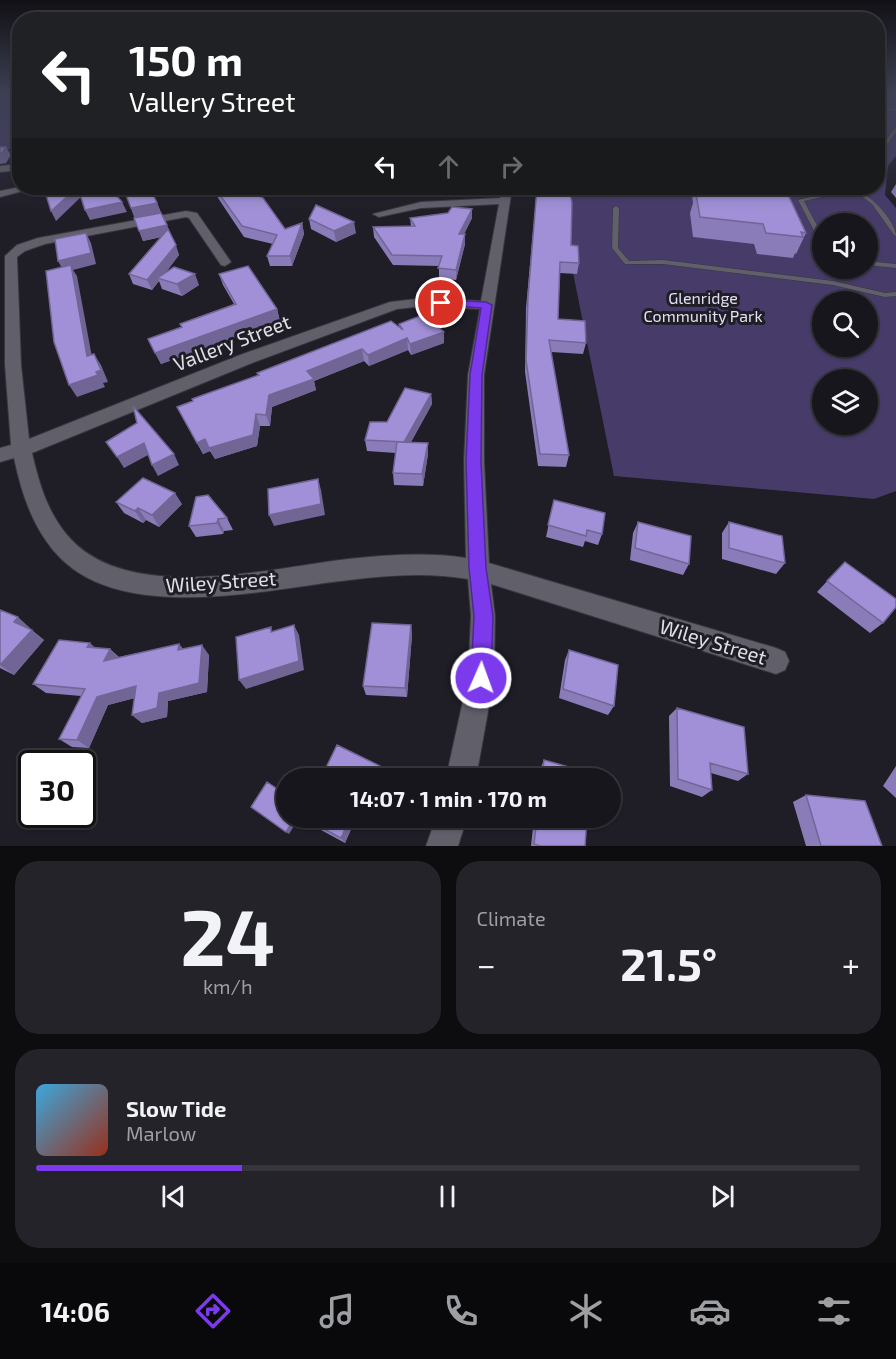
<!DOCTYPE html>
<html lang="en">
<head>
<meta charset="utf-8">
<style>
  body { margin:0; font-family:"Exo 2",sans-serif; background:#242329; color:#f1f3f6; height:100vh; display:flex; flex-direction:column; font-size:22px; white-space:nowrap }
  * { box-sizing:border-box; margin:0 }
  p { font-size:20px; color:#9e9fa3 }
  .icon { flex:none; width:33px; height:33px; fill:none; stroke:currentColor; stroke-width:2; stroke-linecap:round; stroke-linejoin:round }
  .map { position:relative; height:846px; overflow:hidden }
  .side { display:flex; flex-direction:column; gap:15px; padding:15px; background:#0d0c0f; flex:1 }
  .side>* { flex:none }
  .hud { position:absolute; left:12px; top:12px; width:873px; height:183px; border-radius:24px; box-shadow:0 2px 4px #0004,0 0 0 2px #36353b; background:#202124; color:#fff; overflow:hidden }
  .fabs { position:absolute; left:812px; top:213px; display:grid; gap:12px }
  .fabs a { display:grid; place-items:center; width:66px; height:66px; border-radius:50%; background:#17161c; box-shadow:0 2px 4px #0004,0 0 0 2px #36353b; font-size:30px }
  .speed { position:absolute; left:18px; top:750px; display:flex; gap:12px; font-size:30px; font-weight:700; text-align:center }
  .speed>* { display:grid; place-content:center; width:78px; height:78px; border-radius:50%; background:#17161c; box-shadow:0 2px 4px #0004,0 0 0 2px #36353b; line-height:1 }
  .speed .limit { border:3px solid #111; border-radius:9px; background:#fff; color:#111 }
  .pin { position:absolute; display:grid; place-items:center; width:51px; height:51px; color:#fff; margin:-26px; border:3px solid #fff; border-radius:50%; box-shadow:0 2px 6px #0007 }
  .me { position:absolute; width:66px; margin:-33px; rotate:2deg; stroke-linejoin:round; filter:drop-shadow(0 0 4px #0008) }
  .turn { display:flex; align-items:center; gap:21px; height:126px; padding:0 18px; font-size:27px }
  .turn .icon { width:78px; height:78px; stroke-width:2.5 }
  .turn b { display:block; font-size:42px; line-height:51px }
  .lanes { display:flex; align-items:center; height:57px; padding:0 18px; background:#0003; justify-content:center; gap:30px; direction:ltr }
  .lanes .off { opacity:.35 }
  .big { font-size:45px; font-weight:700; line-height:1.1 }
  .side .card { flex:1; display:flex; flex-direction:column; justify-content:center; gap:9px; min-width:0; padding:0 21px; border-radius:24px; background:#242329 }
  .side .dial { align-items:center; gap:0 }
  .dial b { font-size:78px; line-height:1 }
  .song { display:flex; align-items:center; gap:18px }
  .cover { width:72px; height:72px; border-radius:9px; background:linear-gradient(135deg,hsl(200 70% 55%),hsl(10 70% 35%)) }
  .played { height:6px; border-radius:3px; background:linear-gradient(90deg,#7c3aed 25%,#36353b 25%) }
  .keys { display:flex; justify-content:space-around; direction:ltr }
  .heat { display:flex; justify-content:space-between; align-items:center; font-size:33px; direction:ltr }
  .side .tiles { flex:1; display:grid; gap:15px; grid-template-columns:1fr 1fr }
  .card:last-child { grid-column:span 2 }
  .trip { position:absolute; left:276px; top:768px; width:345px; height:60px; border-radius:30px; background:#17161c; box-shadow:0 2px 4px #0004,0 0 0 2px #36353b; font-weight:700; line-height:60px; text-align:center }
  .tab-bar { display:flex; height:96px; justify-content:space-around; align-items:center; background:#09090b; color:#9e9fa3 }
  .tab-bar .icon { width:42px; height:42px }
  .tab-bar .current { color:#7c3aed }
  .tab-bar b { font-size:27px; color:#f1f3f6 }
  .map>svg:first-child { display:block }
  .green { fill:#473b6a; fill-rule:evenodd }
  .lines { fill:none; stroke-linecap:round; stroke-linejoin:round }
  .lane-casing { stroke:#38373e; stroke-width:1 }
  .street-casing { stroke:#38373e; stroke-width:2 }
  .lane { fill:#615f6a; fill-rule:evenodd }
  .street { fill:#615f6a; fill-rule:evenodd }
  .wall { fill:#8a7cb9 }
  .shaded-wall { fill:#716596 }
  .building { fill:#a190d7; stroke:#716596; stroke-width:1.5 }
  .route { fill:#7c3aed; stroke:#51269a; stroke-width:1.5 }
  .labels { text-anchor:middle; stroke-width:6; stroke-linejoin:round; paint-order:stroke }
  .far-park-label { font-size:16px; fill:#e3e0f3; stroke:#1f1d26 }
  .street-label { font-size:20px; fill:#e0dfe5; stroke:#1f1d26 }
</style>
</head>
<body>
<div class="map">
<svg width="896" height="846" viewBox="0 0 896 846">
  <rect width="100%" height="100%" fill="#1f1d26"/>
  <!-- green -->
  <path class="green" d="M 0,92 L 19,92 L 19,148 L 0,151 Z
    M 878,92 L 896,92 L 896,156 L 888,166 L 885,195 L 896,208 L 896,491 L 874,499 L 614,476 L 571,263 L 565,188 L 878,188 ZM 822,224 L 867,224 L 867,268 L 822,268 ZM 822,302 L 867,302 L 867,346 L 822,346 ZM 822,380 L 867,380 L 867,424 L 822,424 Z"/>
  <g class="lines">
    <defs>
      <path id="lane" d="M 878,107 L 896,109 L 896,111 L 878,109 Z
        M 895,128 L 896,128 L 896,132 L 880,154 L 878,154 L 878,151 Z
        M 849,188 C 865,188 896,220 896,236 L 894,235 L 872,204 L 853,190 L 804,201 L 822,235 L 822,243 L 820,242 L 798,200 Z
        M 616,206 L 619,208 L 618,248 L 629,261 L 663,260 L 833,281 L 885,293 L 896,292 L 896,296 L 885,297 L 833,285 L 663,264 L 625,264 L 612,248 L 613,208 Z
        M 867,261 L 896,264 L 896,268 L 867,265 Z"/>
      <path id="street" d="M 20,164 L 20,170 L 0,172 L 0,166 Z
        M 20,187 L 34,188 L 0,197 L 0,191 Z
        M 502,188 L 512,188 L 484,375 L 484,461 L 489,563 L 776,648 L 785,652 L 789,661 L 785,670 L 776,674 L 491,584 L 495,616 L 494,678 L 476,778 L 446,778 L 468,678 L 471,616 L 468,579 C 428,572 389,575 349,580 C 265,589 116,627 53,550 C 31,523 21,491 14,458 L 0,462 L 0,448 L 11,445 L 5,365 L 5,256 L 17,245 L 38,238 L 186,211 L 197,213 L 231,262 L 225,266 L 221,265 L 189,218 L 186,217 L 45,244 L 25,251 L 17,257 L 21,365 L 29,439 L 240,355 L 390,302 L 425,298 L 481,301 L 499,204 L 421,208 L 379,217 L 373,214 L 421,202 L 500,198 ZM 425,306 L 480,309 L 468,375 L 464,461 L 466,558 C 427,552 387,555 348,559 C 270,568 126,606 67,535 C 47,511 39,483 32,453 L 252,363 L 397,309 Z
        M 436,818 L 467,818 L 458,846 L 426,846 Z"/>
    </defs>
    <!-- lane casing -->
    <use href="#lane" class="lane-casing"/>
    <!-- street casing -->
    <use href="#street" class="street-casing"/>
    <!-- lane -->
    <use href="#lane" class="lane"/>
    <!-- street -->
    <use href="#street" class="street"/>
  </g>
  <!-- wall -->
  <path class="wall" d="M 896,184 L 896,198 L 891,192 Z
    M 215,188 L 285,229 L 302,223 L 304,234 L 292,266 L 270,266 L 267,256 L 273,244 L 244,237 L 218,198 Z
    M 537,188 L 571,245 L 579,263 L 577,274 L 560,273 L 558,319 L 586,343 L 583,354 L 551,352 L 569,455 L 566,467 L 538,466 L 525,372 L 526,308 Z
    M 691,188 L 785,188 L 806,233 L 796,254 L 795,253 L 793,258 L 757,254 L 754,244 L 693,237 L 690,213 L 693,203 Z
    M 157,203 L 179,255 L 165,273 L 199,285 L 182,296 L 162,289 L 159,281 L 152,290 L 133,284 L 129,274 L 161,237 L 143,241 L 131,208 Z
    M 410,218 L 472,218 L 464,234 L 465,234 L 465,244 L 456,280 L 439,279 L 439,266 L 393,265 L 374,237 L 373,227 L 411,226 Z
    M 309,219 L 356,233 L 336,242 L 311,229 Z
    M 219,274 L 277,309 L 280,321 L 161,364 L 148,339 L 181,327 L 180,324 L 234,304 L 223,285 Z
    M 399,324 L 444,332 L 444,343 L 411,355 L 408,350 L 369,366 L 364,361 L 314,381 L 316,390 L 272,407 L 270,426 L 260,426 L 257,446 L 215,459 L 210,451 L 203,454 L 177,407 L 258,376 L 257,373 L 399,327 Z
    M 431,394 L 432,404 L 411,442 L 428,454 L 423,486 L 394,485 L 393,473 L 396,453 L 367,451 L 365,440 L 387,422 Z
    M 196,497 L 227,518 L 233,530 L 224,531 L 223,534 L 196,537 L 189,526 Z
    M 554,500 L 602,534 L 598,545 L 585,541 L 583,547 L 546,537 Z
    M 116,502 L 182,504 L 159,527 L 146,520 L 143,523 L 124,513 Z
    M 638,522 L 689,564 L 683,575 L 630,560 L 633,533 Z
    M 729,522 L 785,563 L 776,574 L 722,559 L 722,533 Z
    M 845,562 L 883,623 L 870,633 L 817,592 Z
    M 0,610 L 30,628 L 30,629 L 44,640 L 14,675 L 0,668 Z
    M 411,625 L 412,635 L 407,697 L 366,695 L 363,686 Z
    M 179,644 L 183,649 L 209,655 L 207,692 L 168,701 L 167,717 L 142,723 L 132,715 L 135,698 L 108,705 L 89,748 L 72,747 L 59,739 L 81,696 L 46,693 L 33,684 L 96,648 L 110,649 L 119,657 Z
    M 569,650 L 614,706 L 608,715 L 559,698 L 565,660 Z
    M 677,708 L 748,774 L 738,781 L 711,773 L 712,790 L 702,797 L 670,786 L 669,716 Z
    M 544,760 L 590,778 L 539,778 L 541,767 Z
    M 896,766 L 896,798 L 883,786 Z
    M 806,795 L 882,846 L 806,846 L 793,802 Z
    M 302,818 L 356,818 L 345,843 L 308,823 Z
    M 534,818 L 587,818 L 585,846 L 531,846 Z"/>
  <!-- shaded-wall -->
  <path class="shaded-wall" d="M 6,147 L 11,155 L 6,163 L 0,164 L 0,154 Z
    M 77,188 L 78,188 L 82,196 L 56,221 L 51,211 Z
    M 122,202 L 127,212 L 90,220 L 85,210 Z
    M 157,203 L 161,213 L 135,218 L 131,208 Z
    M 472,209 L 472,218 L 459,244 L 459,234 Z
    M 354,222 L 356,233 L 336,242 L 334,231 Z
    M 302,223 L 304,234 L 292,266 L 290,256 Z
    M 167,225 L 171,235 L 143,241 L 139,231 Z
    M 86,233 L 91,243 L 96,264 L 73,270 L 77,276 L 94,368 L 87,356 L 64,272 L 58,261 Z
    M 465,234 L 465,244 L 456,280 L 456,270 Z
    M 176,245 L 179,255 L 161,279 L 157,278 L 159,281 L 152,290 L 147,280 Z
    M 195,274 L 199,285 L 182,296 L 177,284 Z
    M 277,309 L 280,321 L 161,364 L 155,353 Z
    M 444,332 L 444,343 L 411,355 L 410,344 Z
    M 407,338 L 408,350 L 369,366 L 368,355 Z
    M 362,349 L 364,361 L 314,381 L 316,390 L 272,407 L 270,426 L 266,415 L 269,395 L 307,371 Z
    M 94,354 L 101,365 L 108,382 L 103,383 L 105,387 L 77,397 L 69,385 L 96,372 Z
    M 431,394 L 432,404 L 405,453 L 404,442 Z
    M 256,414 L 260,426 L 257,446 L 215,459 L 209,448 Z
    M 205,439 L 210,451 L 203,454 L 197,443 Z
    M 144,443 L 150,454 L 124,468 L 117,457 Z
    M 428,443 L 428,454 L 423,486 L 422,474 Z
    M 174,454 L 179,465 L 158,476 L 152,465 Z
    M 318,479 L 321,490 L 325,515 L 274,526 L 269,515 Z
    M 175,493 L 182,504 L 159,527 L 152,515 Z
    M 138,508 L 146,520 L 143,523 L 135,511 Z
    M 218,519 L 224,531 L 223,534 L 217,523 Z
    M 18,617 L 30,628 L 27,632 L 14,622 Z
    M 294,625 L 299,635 L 304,670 L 246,689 L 239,680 Z
    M 411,625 L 412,635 L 407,697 L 405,688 Z
    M 32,630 L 44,640 L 14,675 L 0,665 Z
    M 90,643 L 100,652 L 87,647 Z
    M 179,644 L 187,653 L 178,650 Z
    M 202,645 L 209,655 L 207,692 L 168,701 L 167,717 L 142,723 L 132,715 L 159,693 Z
    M 110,649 L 120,659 L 104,661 Z
    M 136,686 L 146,695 L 108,705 L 89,748 L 77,740 L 97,697 Z
    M 380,766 L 382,773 L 380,778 L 374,778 Z
    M 295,818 L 299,818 L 289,834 L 286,832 Z
    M 350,818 L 356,818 L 345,843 L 341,838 Z"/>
  <!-- building -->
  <path class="building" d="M 0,147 L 6,147 L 1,154 L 0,154 Z
    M 44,188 L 77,188 L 51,211 Z
    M 78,188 L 110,188 L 122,202 L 85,210 Z
    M 150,188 L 157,203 L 131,208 L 126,195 Z
    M 215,188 L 243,188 L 263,198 L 285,229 L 302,223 L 290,256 L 267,256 L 277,235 L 242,226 Z
    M 537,188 L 569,188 L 572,203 L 571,245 L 578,246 L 579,263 L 560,262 L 558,319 L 585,321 L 586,343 L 549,340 L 569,455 L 540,454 L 526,360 L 528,297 Z
    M 700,188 L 785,188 L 806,233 L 801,232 L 803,237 L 766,233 L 763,224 L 700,217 L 696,194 L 701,194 Z
    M 316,205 L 354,222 L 334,231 L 309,219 Z
    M 452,207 L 472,209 L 459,234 L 465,234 L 456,270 L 438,268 L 442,256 L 392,255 L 373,227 L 415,226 L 410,218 L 448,213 Z
    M 161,213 L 167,225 L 139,231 L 134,218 Z
    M 168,229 L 176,245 L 147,280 L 129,274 Z
    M 86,233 L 91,253 L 58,261 L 55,239 Z
    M 71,265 L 87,356 L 94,354 L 101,370 L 96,372 L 98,375 L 69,385 L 54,342 L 46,271 Z
    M 248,266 L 277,309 L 155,353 L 148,339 L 182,327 L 180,324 L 236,304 L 219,274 Z
    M 174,267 L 195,274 L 177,284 L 157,278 Z
    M 425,314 L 444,332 L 410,344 L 407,338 L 368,355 L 362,349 L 307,371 L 314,379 L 269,395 L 266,415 L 256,414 L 253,435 L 209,448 L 205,439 L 197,443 L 177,407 L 193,401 L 192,399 L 259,375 L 257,373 L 391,321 L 403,330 L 399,324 Z
    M 405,388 L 431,394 L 404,442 L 365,440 L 370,422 L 387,422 Z
    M 133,406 L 174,454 L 152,465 L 144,443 L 117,457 L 106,442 L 137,423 Z
    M 397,442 L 428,443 L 422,474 L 393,473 Z
    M 143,478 L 175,493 L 152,515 L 138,508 L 135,511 L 116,502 Z
    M 318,479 L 321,504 L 269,515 L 268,489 Z
    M 208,495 L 227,518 L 218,519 L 217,523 L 189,526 L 196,497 Z
    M 554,500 L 605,513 L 602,534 L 587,530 L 586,536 L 548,525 Z
    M 638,522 L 691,536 L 689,564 L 635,548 Z
    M 729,522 L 782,536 L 785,563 L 729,548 Z
    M 845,562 L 896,599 L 896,607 L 883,623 L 827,581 Z
    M 0,610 L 18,617 L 14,622 L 32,630 L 0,665 Z
    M 372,623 L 411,625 L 405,688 L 363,686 Z
    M 294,625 L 299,661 L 239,680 L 236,637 L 271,627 L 271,632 Z
    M 59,640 L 90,643 L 87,647 L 110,649 L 104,661 L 179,644 L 178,650 L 202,645 L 199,683 L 159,693 L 157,708 L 132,715 L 136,686 L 97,697 L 77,740 L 59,739 L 85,689 L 33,684 Z
    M 569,650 L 618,665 L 614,706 L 563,689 Z
    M 677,708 L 744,727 L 748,774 L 710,763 L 712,790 L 678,779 Z
    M 337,745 L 380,766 L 374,778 L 321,778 Z
    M 544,760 L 590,773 L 590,778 L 542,778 Z
    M 267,782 L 286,795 L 286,818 L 295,818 L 286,832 L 251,807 Z
    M 806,795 L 865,801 L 882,846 L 821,846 Z
    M 303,818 L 350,818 L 341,838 Z
    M 537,818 L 587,818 L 585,846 L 540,846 L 534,844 Z"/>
  <!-- sky -->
  <linearGradient id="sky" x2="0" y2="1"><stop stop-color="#111015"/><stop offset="0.44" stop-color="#3c4052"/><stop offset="1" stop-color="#3c4052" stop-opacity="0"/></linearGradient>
  <rect width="896" height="211" fill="url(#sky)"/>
  <!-- route -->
  <path class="route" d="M 441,300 L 486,302 L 492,305 L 482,375 L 481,461 L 486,568 L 493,616 L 491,678 L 488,685 L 481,688 L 474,685 L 471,678 L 474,616 L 469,568 L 466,461 L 470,375 L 481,308 L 437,305 L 436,303 Z"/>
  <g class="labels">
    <!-- far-park labels -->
    <g class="far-park-label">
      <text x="703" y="304">Glenridge<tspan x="703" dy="18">Community Park</tspan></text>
    </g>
    <!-- street labels -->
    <g class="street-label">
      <text transform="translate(232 343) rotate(-21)" y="7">Vallery Street</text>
      <text transform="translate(221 582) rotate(-4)" y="7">Wiley Street</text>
      <text transform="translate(713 642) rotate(17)" y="7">Wiley Street</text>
    </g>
  </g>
</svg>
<div class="fabs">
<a><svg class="icon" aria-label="sound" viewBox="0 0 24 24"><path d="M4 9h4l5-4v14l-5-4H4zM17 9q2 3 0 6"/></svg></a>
<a><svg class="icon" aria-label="search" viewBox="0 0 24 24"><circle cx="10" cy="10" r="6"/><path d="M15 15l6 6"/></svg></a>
<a><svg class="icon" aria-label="layers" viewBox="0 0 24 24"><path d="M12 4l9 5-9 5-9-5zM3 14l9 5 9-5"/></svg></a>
</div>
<div class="speed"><div class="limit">30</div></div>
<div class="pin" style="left:441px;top:303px;background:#d93025"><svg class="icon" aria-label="arrive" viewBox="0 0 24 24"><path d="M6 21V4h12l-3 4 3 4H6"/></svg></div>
<svg class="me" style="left:481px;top:678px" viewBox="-20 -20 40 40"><circle r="17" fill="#7c3aed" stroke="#fff" stroke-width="3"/><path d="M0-11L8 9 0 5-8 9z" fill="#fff"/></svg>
<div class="trip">14:07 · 1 min · 170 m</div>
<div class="hud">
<div class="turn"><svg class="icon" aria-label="left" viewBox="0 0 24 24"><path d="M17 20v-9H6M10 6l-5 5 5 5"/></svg><div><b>150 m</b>Vallery Street</div></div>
<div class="lanes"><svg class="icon" aria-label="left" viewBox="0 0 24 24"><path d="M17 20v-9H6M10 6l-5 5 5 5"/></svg><svg class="icon off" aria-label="ahead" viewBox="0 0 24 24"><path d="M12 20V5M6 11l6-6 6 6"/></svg><svg class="icon off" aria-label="right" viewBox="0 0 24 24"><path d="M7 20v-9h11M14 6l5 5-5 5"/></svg></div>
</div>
</div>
<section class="side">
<div class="tiles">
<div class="card dial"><b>24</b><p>km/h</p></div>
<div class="card"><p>Climate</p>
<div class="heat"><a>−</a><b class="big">21.5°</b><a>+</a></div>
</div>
<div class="card">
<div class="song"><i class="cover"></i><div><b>Slow Tide</b><p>Marlow</p></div></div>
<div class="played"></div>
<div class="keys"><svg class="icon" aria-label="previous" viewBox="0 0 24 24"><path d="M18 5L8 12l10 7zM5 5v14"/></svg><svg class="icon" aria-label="pause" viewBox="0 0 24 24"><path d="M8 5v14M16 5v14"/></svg><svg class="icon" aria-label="next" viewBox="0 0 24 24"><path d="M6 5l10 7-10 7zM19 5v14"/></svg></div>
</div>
</div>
</section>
<nav class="tab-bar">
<b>14:06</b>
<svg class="icon current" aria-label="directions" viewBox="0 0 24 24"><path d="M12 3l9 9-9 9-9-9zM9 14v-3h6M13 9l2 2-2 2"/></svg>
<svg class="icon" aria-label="music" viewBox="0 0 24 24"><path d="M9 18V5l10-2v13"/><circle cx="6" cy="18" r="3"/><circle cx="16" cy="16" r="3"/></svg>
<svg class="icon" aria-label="phone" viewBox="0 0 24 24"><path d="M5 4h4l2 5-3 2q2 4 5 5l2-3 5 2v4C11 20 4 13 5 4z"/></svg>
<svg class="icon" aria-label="climate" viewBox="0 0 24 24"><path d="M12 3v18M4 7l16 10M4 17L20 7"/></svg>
<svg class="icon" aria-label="car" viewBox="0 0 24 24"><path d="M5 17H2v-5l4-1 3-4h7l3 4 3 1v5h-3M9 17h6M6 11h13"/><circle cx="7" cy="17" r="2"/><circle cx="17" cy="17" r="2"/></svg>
<svg class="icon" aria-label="filters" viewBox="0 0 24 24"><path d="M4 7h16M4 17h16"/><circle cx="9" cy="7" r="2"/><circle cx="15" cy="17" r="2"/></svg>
</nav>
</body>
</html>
